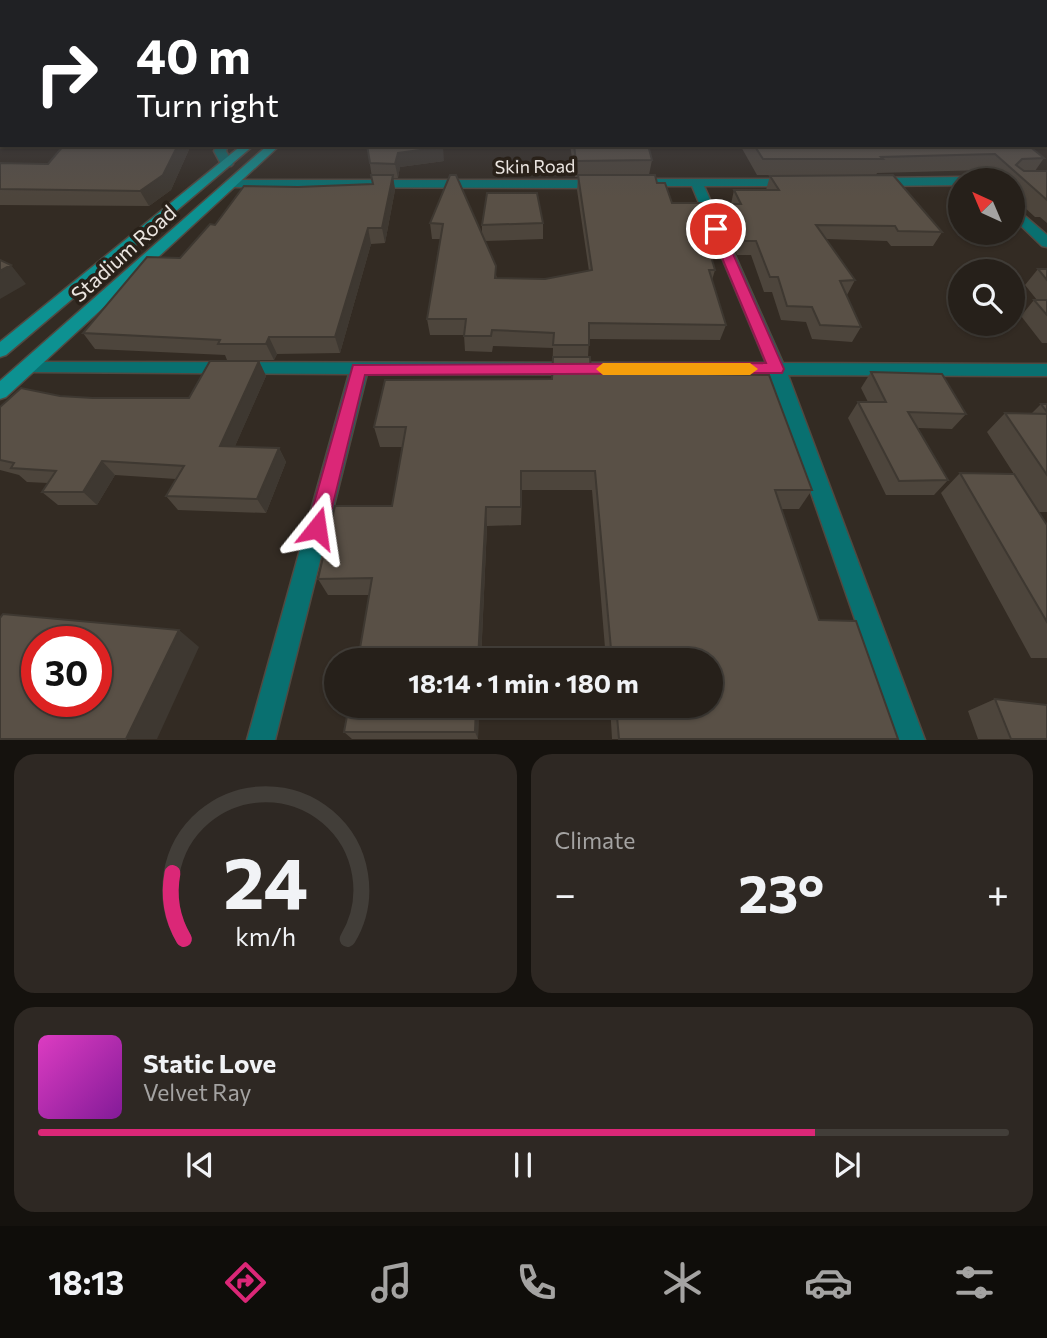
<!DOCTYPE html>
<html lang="en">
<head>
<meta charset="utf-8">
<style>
  body { margin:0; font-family:Commissioner,sans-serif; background:#2e2823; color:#f1f3f6; height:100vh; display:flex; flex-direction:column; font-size:26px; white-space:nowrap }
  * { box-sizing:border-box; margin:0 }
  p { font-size:23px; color:#a4a3a2 }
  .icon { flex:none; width:38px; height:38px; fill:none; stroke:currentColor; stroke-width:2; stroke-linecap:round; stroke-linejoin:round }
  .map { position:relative; height:740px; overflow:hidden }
  .side { display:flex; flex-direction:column; gap:14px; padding:14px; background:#15120e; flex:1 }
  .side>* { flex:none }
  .banner { position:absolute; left:0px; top:0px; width:1048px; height:147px; box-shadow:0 2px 5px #0004,0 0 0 2px #423e39; background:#202124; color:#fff; overflow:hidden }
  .needle { width:46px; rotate:316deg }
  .buttons { position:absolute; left:948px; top:168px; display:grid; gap:14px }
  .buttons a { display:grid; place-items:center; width:77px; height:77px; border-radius:50%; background:#26201a; box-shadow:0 2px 5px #0004,0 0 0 2px #423e39; font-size:35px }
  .speed { position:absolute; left:21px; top:626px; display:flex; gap:14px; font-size:35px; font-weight:700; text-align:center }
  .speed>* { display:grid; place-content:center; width:91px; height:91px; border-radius:50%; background:#26201a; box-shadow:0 2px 5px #0004,0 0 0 2px #423e39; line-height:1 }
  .speed .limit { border:10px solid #d22; background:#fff; color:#111 }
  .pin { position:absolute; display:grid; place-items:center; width:60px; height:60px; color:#fff; margin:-30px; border:4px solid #fff; border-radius:50%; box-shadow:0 2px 7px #0007 }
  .me { position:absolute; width:77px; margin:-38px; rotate:15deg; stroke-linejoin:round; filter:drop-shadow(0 0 5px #0008) }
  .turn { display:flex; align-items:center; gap:24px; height:147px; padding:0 21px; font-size:32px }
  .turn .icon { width:91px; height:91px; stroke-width:2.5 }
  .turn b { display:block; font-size:49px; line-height:60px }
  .big { font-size:52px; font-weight:700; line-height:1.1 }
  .side .tile { flex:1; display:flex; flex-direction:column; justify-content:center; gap:10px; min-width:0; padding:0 24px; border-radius:21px; background:#2e2823 }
  .side .dial { align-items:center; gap:0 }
  .dial svg { height:182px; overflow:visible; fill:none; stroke:#423e39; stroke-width:7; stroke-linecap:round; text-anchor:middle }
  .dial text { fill:#f1f3f6; stroke:none }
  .song { display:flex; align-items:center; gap:21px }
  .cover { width:84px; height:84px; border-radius:10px; background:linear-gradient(135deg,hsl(310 70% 55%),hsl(290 70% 35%)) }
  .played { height:7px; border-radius:4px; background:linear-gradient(90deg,#db2777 80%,#423e39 80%) }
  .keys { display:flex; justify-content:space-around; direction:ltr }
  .heat { display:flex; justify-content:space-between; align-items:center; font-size:38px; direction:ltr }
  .side .tiles { flex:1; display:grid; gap:14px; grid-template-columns:1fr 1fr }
  .tile:last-child { grid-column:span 2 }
  .trip { position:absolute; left:324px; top:648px; width:399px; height:70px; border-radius:35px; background:#26201a; box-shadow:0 2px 5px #0004,0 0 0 2px #423e39; font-weight:700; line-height:70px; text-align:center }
  .tab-bar { display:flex; height:112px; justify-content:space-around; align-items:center; background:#0f0d0a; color:#a4a3a2 }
  .tab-bar .icon { width:49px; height:49px }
  .tab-bar .on { color:#db2777 }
  .tab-bar b { font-size:32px; color:#f1f3f6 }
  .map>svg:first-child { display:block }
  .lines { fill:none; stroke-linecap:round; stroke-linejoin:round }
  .minor-casing { stroke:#514941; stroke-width:3 }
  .secondary-casing { stroke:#514941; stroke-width:3 }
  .minor { fill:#097070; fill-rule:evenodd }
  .secondary { fill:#0d9191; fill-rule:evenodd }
  .wall { fill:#4d453c }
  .shaded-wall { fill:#3e3831 }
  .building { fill:#595046; stroke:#3e3831; stroke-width:2; fill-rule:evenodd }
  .route { fill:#db2777; stroke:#8e194d; stroke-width:2 }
  .slow { fill:#f59e0b }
  .labels { text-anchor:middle; stroke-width:7; stroke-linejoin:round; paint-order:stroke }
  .far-street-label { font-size:18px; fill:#ece6e1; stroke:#292119 }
  .street-label { font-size:21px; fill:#ece6e1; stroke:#292119 }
</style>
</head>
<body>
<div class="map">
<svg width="1047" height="740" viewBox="0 0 1047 740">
  <rect width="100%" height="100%" fill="#332b23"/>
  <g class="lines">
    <defs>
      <path id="minor" d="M 217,145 L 228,145 L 226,151 L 233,164 L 231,166 L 221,164 L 214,151 Z
        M 961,177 L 967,180 L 961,180 L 961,185 L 877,186 L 871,182 L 877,178 Z
        M 635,179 L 793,179 L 793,185 L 789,186 L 704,186 L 783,363 L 1047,364 L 1047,376 L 788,375 L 925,740 L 897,740 L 770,375 L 367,374 L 275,740 L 247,740 L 349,374 L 33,372 L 27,370 L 24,366 L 27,362 L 766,363 L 692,186 L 631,186 L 629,183 Z
        M 231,180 L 600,180 L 606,184 L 600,188 L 235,187 L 229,183 Z
        M 1013,206 L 1047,235 L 1047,247 L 1042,246 L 1013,218 Z"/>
      <path id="secondary" d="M 242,145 L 254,145 L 6,355 L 0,357 L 0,342 Z
        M 268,145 L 280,145 L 6,397 L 0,399 L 0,381 Z"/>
    </defs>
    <!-- minor casing -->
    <use href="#minor" class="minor-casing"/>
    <!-- secondary casing -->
    <use href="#secondary" class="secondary-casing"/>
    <!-- minor -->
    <use href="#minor" class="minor"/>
    <!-- secondary -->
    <use href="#secondary" class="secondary"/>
  </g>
  <!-- wall -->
  <path class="wall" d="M 64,145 L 191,145 L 171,190 L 149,206 L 0,205 L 0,163 L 48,164 Z
    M 367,145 L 444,161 L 400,167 L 398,178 L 393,178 L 395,190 L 385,243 L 371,244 L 340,353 L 277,354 L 274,360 L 227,360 L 225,355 L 95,349 L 83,333 L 180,258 L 215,225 L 298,187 L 373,184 Z
    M 570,145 L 648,145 L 652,160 L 649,175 L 657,183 L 672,203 L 722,240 L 718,255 L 710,255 L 715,270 L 712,280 L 726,325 L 720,340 L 589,339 L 588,357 L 591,372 L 812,490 L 799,509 L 781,509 L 819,620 L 898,739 L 612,739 L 610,705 L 710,705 L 710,660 L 606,660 L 592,490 L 522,490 L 521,525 L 487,526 L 481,660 L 358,660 L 369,595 L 328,595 L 318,579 L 392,506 L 402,447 L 380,447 L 374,427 L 552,379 L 553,348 L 493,346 L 492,352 L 465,351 L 464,335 L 430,335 L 427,319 L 440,239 L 432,239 L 430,223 L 450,175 L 482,236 L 482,225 L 543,223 L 543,239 L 485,241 L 497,278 L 545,279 L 589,271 L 577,190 L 578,177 L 575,177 Z
    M 740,145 L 1028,145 L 1044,158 L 1035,171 L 1047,171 L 1047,223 L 1040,217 L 1035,217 L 1013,197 L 1013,180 L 996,180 L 985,170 L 877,173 L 876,175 L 942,232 L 933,246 L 891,246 L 887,241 L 826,239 L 855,280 L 847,295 L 846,295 L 861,327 L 852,342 L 812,339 L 806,322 L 781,320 L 772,292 L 764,292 L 751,255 L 737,255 L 721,218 L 725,204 L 731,204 L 734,190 L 766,190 L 770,176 L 802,175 L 757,175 Z
    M 1038,269 L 1047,269 L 1047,343 L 1042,343 L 1021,316 L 1034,300 L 1037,300 L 1025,285 Z
    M 259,361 L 266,376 L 235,446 L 279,448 L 286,462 L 266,513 L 178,510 L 166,496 L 176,479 L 115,475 L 97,505 L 58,505 L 42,492 L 48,483 L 27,482 L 19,475 L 0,470 L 0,407 L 60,396 L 93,398 L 189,398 Z
    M 871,372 L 966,414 L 952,429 L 918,428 L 948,480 L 934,495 L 886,495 L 848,418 L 858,402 L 868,402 L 861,388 Z
    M 1041,404 L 1047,404 L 1047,512 L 1039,512 L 1047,525 L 1047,658 L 1031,658 L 941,493 L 960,473 L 1014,474 L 987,432 L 1005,413 L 1031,414 Z
    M 995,699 L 1047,739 L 978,739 L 968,711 Z
    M 479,705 L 478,739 L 352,739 L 344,732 Z"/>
  <!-- shaded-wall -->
  <path class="shaded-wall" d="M 178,145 L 191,145 L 171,190 L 149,206 L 140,191 Z
    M 443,147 L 444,161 L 400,167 L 398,178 L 395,164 L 398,153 Z
    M 393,175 L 395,190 L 385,243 L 382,228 Z
    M 368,228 L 371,244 L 340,353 L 335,337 Z
    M 11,265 L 26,284 L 0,299 L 0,271 Z
    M 269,337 L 277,354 L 274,360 L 266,344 Z
    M 259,361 L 266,376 L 229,460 L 220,446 Z
    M 279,448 L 286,462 L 266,513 L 257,499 Z
    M 102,461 L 115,475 L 97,505 L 83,492 Z
    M 486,507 L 487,526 L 481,660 L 478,660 Z
    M 179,630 L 199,647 L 157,739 L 126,739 Z
    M 476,705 L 479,705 L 478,739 L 475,732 Z"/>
  <!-- building -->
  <path class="building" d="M 1046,94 L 1047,94 L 1047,128 L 1046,128 Z
    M 64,145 L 178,145 L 163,175 L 140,191 L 0,189 L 0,163 L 48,164 Z
    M 367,145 L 442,145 L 443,147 L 398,153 L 395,164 L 370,163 Z
    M 574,145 L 648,145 L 652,160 L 576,161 Z
    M 754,145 L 1028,145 L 1044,158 L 1022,159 L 1016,165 L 1024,171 L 1047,171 L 1047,200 L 995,154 L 881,157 L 883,159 L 763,159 Z
    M 371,175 L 393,175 L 382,228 L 368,228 L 335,337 L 269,337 L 266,344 L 218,344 L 220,340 L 83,333 L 147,257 L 180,258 L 210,224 L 215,225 L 244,186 L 298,187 L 373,184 Z
    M 450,175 L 456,175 L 496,266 L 495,278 L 545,279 L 592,270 L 578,175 L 655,175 L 657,183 L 665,183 L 672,203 L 706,203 L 722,240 L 706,239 L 715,270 L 709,270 L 726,325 L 589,323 L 589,345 L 553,345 L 554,333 L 492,330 L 491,336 L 464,336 L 466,319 L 427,319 L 443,224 L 430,223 Z
    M 893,175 L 942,232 L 898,231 L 895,226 L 816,225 L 855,280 L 840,281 L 861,327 L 820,325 L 812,307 L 787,306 L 778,277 L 770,277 L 756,241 L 742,241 L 725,204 L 741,204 L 734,190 L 779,190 L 770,176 Z
    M 487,193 L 537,193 L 543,223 L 482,225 Z
    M 0,260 L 11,265 L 0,271 Z
    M 1038,269 L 1047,269 L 1047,280 Z
    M 1034,300 L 1047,300 L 1047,315 Z
    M 553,357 L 590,357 L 591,372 L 769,375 L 812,490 L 775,490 L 819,620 L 856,621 L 898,739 L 619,739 L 616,705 L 710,705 L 710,660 L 612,660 L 595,471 L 521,471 L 521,507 L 486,507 L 478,660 L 358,660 L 372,578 L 318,579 L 335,506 L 392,506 L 406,427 L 374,427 L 385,380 L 552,379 Z
    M 210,361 L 259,361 L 220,446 L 279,448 L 257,499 L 166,496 L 184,466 L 102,461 L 83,492 L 42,492 L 56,471 L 11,468 L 14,463 L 0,460 L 0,407 L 21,388 L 60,396 L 93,398 L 189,398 Z
    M 871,372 L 942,374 L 966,414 L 908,412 L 948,480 L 899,481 L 858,402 L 886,402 Z
    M 1041,404 L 1047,404 L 1047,412 Z
    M 1005,413 L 1047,414 L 1047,475 Z
    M 960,473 L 1014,474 L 1047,525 L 1047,622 Z
    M 3,614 L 179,630 L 126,739 L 0,739 L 0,618 ZM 37,642 L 96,642 L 96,702 L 37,702 Z
    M 995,699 L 1047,705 L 1047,739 L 1011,739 Z
    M 349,705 L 476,705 L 475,732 L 344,732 Z"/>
  <!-- sky -->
  <linearGradient id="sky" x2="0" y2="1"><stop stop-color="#1c1813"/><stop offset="0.48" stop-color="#4a4a50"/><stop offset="1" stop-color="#4a4a50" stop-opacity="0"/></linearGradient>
  <rect width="1047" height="197" fill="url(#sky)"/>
  <!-- route -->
  <path class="route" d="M 716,225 L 722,229 L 784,369 L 782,373 L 365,375 L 327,528 L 324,534 L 317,537 L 310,534 L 307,528 L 353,365 L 766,363 L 710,229 Z"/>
  <!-- slow -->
  <path class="slow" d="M 603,363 L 750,363 L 758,369 L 750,375 L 603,375 L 596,369 Z"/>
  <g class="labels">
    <!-- far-street labels -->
    <g class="far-street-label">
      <text transform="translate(535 167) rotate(-1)" y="6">Skin Road</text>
    </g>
    <!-- street labels -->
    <g class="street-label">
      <text transform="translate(124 254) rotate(-42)" y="7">Stadium Road</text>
    </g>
  </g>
</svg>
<div class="buttons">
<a><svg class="needle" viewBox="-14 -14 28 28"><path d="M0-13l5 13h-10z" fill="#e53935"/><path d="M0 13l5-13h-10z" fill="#a4a3a2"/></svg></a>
<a><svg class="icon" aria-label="search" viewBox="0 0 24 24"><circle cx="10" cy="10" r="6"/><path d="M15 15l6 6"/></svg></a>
</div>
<div class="speed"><div class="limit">30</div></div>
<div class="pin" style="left:716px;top:229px;background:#d93025"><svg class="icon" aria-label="arrive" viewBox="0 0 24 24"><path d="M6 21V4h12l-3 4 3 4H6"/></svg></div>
<svg class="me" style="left:317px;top:528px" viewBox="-20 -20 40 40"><path d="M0-17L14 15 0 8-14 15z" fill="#db2777" stroke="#fff" stroke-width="4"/></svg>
<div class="trip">18:14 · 1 min · 180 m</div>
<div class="banner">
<div class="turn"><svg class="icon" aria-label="right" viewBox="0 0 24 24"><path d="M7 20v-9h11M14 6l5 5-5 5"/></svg><div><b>40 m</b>Turn right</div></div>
</div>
</div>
<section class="side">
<div class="tiles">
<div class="tile dial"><svg viewBox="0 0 100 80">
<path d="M14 69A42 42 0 1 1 86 69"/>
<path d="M14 69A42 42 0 0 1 9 40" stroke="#db2777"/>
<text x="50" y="56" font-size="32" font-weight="700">24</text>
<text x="50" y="72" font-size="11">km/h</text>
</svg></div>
<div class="tile"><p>Climate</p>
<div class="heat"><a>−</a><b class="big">23°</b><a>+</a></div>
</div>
<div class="tile">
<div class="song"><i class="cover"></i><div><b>Static Love</b><p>Velvet Ray</p></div></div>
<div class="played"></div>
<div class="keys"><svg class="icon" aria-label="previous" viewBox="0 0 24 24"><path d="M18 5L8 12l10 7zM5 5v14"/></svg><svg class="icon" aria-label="pause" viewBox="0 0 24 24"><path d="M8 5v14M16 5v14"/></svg><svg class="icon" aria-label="next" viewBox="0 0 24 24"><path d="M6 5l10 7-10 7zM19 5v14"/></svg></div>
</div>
</div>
</section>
<nav class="tab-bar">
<b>18:13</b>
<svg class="icon on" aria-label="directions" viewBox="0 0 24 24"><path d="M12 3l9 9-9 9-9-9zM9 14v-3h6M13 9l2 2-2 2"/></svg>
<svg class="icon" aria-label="music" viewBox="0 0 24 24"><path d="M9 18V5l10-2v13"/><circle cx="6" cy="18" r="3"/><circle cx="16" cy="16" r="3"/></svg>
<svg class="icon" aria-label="phone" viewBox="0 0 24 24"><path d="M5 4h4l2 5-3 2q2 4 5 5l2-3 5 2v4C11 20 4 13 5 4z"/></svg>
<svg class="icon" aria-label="climate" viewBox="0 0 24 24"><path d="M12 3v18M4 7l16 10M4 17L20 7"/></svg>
<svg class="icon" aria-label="car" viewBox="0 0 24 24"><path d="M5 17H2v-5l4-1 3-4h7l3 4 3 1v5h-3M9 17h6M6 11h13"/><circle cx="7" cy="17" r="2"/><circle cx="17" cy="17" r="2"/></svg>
<svg class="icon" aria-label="filters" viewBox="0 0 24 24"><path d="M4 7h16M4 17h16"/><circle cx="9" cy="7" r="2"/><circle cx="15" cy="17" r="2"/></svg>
</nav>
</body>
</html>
